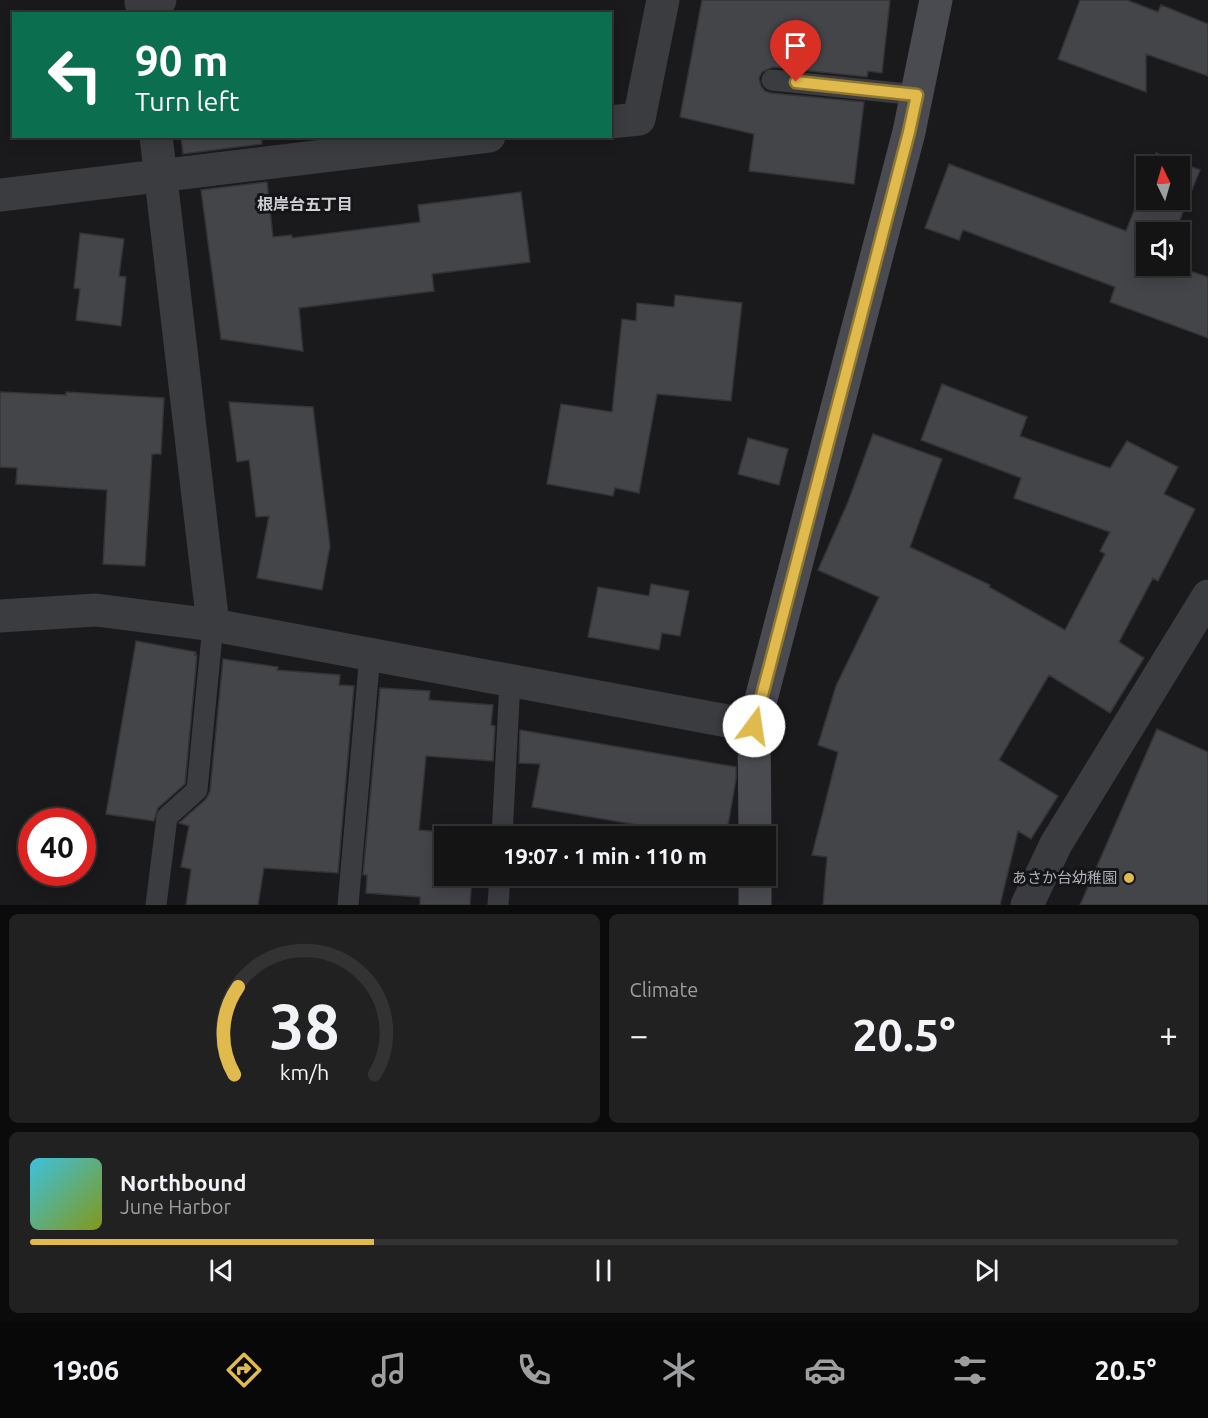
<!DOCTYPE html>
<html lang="en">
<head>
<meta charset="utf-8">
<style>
  body { margin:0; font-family:Ubuntu,"Noto Sans JP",sans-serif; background:#212122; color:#f1f3f6; height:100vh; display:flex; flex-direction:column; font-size:22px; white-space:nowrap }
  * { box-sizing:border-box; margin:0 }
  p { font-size:20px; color:#9d9ea0 }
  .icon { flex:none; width:33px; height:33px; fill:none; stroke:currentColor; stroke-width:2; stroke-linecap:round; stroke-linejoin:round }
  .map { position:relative; height:905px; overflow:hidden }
  .details { display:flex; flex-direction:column; gap:9px; padding:9px; background:#0b0b0c; flex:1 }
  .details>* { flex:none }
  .banner { position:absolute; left:12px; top:12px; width:600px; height:126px; border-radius:0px; box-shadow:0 3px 15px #0003,0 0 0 2px #333334; background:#0b6e4f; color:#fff; overflow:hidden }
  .needle { width:39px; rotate:355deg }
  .tools { position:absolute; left:1136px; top:156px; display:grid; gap:12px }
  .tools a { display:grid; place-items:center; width:54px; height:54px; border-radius:0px; background:#141415; box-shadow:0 3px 15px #0003,0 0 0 2px #333334; font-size:30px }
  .speed { position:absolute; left:18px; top:808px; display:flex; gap:12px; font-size:30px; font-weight:700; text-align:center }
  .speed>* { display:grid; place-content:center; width:78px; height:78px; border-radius:50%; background:#141415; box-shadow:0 3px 15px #0003,0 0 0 2px #333334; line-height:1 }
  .speed .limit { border:9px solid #d22; background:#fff; color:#111 }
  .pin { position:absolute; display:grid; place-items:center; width:51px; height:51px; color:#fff; margin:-62px -26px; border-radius:50% 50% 50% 0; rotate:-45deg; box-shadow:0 0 6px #0007 }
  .pin .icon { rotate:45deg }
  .me { position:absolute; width:66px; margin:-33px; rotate:14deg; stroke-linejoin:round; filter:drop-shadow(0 0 4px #0008) }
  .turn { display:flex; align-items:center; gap:21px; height:126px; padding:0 24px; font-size:27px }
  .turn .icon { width:78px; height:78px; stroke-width:2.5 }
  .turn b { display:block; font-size:42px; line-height:51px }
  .big { font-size:45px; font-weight:600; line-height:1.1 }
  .details .card { flex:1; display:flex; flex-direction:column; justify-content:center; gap:9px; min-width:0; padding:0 21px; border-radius:9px; background:#212122 }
  .details .dial { align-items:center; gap:0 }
  .dial svg { height:156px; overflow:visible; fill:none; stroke:#333334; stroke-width:7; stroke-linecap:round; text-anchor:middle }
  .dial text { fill:#f1f3f6; stroke:none }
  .song { display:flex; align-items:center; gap:18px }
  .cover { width:72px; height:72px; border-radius:9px; background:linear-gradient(135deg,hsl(190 70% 55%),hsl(70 70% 35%)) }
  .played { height:6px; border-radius:3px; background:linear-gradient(90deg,#e0ba4d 30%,#333334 30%) }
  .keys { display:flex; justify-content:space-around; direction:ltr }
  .heat { display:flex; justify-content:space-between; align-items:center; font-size:33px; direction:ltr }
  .details .tiles { flex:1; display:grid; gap:9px; grid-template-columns:1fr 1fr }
  .card:last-child { grid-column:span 2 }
  .trip { position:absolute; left:434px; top:826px; width:342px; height:60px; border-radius:0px; background:#141415; box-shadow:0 3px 15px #0003,0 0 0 2px #333334; font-weight:600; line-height:60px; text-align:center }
  .dock { display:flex; height:96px; justify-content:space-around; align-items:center; background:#080808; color:#9d9ea0 }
  .dock .icon { width:42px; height:42px }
  .dock .active { color:#e0ba4d }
  .dock b { font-size:27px; color:#f1f3f6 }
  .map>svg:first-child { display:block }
  .building { fill:#444549; stroke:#343437; stroke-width:1.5 }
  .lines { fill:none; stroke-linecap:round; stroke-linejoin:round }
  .lane { stroke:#3b3c40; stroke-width:21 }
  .street { stroke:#3b3c40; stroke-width:33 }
  .secondary { stroke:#494b50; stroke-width:33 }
  .route-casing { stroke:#927932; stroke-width:15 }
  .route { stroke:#e0ba4d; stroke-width:10 }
  .poi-dot { fill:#e0ba4d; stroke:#151517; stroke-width:2 }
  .labels { text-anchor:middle; stroke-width:6; stroke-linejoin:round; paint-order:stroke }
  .poi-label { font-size:15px; fill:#aeb0ba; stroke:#151517; text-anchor:end }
  .neighbourhood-label { font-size:16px; font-weight:bold; fill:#ced0d6; stroke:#151517 }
</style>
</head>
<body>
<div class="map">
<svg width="1208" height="905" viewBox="0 0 1208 905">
  <rect width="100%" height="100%" fill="#1a1a1c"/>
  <!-- building -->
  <path class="building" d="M 702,0 L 890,0 L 882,73 L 868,71 L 867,77 L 773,67 L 762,72 L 759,78 L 761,86 L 765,91 L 771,93 L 864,102 L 854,184 L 749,171 L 754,134 L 680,117 Z
    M 1080,0 L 1127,0 L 1158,12 L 1161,5 L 1208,24 L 1208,76 L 1146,54 L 1146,92 L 1058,59 Z
    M 181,136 L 261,136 L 262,144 L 183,154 Z
    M 1156,153 L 1200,170 L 1175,232 L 1146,232 L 1146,266 L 1175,266 L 1208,277 L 1208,338 L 1110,302 L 1115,287 L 963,230 L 959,240 L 925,228 L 949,164 L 1126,231 L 1146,180 L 1146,200 L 1179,200 L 1179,166 L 1151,166 Z
    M 267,182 L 273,237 L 292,235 L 292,238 L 420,222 L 418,205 L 521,192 L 530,262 L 432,274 L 434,291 L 299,308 L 303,351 L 221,339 L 201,190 Z
    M 80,233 L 124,239 L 119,276 L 126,277 L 121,326 L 76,320 L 80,289 L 74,288 Z
    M 675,295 L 742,303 L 731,401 L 657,394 L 639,493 L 615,488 L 613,496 L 547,484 L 561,404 L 612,412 L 622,319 L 636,321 L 637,303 L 674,307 Z
    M 942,384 L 1027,417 L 1020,436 L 1110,468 L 1127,441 L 1178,467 L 1164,494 L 1195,509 L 1158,581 L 1153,578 L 1119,642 L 1144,658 L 1110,713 L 1049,675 L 999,760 L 1058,796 L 1031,839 L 1018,831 L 1000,905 L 823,905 L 827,857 L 812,855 L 838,752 L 818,745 L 836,686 L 879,597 L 818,570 L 848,502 L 873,434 L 942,459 L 910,547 L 990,585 L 989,587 L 1065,630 L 1105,554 L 1100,551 L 1110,532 L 1014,498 L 1021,478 L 921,440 Z
    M 0,392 L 66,395 L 66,392 L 164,398 L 161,454 L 152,454 L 145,566 L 103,564 L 107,490 L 16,484 L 17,468 L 0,467 Z
    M 229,402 L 313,407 L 330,546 L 322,590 L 257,578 L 269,516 L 256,517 L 249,460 L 237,462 Z
    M 748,438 L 788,449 L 779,485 L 738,474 Z
    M 651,584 L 689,591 L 680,636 L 662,633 L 659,650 L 588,637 L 598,587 L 649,596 Z
    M 136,641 L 196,652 L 195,655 L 197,655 L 185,784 L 158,808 L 154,821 L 106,814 Z
    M 223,659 L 278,667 L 277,670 L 340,675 L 339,685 L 354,686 L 338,873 L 264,868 L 258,905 L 186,905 L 191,869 L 181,867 L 189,826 L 179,823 L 206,799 L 210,791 Z
    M 380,688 L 430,691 L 429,700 L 493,705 L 491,725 L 495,726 L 493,761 L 426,756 L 419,830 L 475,835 L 475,837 L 444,837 L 444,876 L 472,876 L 470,905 L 420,905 L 420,897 L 366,893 L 367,875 L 363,875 Z
    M 1157,729 L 1208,752 L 1208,905 L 1080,905 Z
    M 520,730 L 736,767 L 736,779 L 726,837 L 708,837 L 532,807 L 540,764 L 519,763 Z"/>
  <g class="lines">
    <!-- lane -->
    <path class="lane" d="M 772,80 L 917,95
      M 502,837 L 510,680
      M 156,905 L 167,817 L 197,790 L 213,625
      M 348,905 L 370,654
      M 498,905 L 500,876"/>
    <!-- street -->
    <path class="street" d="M 141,3 L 160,0
      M 610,122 L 639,119 L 663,0
      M 156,136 L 213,625
      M 0,195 L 489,136
      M 0,616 L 96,610 L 213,625 L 754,726
      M 1027,905 L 1056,844 L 1208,596"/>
    <!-- secondary -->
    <path class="secondary" d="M 755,837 L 754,726 L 909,132 L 936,0
      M 755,876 L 755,905"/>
  </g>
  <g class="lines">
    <defs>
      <path id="route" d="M 754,726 L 909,132 L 917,95 L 796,82"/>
    </defs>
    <!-- route casing -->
    <use href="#route" class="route-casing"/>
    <!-- route -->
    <use href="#route" class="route"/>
  </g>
  <!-- markers -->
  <circle class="poi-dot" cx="1129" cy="878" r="6"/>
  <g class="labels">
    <!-- poi labels -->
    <g class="poi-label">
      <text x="1117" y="883">あさか台幼稚園</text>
    </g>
    <!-- neighbourhood labels -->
    <g class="neighbourhood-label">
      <text x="305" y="210">根岸台五丁目</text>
    </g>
  </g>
</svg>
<div class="tools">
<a><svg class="needle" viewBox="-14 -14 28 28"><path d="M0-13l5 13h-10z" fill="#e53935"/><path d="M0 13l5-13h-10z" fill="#9d9ea0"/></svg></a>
<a><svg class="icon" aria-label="sound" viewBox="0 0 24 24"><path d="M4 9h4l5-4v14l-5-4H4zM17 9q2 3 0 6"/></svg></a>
</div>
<div class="speed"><div class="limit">40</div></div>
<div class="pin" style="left:796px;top:82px;background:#d93025"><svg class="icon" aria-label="arrive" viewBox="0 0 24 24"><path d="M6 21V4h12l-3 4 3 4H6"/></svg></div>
<svg class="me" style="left:754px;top:726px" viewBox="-20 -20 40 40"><circle r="19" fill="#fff"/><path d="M0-13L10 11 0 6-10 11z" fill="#e0ba4d"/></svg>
<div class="trip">19:07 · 1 min · 110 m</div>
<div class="banner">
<div class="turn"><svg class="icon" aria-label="left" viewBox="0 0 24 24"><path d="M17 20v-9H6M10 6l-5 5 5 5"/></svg><div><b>90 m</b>Turn left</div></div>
</div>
</div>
<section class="details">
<div class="tiles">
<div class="card dial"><svg viewBox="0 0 100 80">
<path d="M14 69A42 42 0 1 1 86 69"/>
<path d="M14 69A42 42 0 0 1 16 24" stroke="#e0ba4d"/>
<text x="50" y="56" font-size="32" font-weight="700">38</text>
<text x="50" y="72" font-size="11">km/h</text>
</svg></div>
<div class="card"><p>Climate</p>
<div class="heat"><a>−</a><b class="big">20.5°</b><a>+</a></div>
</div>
<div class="card">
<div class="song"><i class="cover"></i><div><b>Northbound</b><p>June Harbor</p></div></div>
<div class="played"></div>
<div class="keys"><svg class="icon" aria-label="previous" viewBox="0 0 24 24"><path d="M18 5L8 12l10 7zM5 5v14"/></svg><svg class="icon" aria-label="pause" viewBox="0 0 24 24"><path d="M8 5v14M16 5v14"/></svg><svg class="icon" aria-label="next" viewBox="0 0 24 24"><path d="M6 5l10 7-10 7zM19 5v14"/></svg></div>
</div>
</div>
</section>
<nav class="dock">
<b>19:06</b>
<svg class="icon active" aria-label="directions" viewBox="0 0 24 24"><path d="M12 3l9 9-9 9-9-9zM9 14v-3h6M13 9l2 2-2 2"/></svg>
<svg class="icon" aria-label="music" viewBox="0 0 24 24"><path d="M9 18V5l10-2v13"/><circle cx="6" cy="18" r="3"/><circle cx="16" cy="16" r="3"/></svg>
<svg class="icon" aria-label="phone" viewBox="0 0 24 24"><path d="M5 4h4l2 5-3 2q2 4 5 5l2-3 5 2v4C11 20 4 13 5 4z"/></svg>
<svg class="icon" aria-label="climate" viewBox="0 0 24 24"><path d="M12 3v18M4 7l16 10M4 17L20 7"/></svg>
<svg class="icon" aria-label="car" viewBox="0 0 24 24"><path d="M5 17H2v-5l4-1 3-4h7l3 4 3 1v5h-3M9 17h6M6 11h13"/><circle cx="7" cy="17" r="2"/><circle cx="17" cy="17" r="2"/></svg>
<svg class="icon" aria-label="filters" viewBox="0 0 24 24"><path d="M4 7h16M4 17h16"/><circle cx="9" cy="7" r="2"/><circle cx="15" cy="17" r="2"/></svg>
<b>20.5°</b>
</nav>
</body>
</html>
